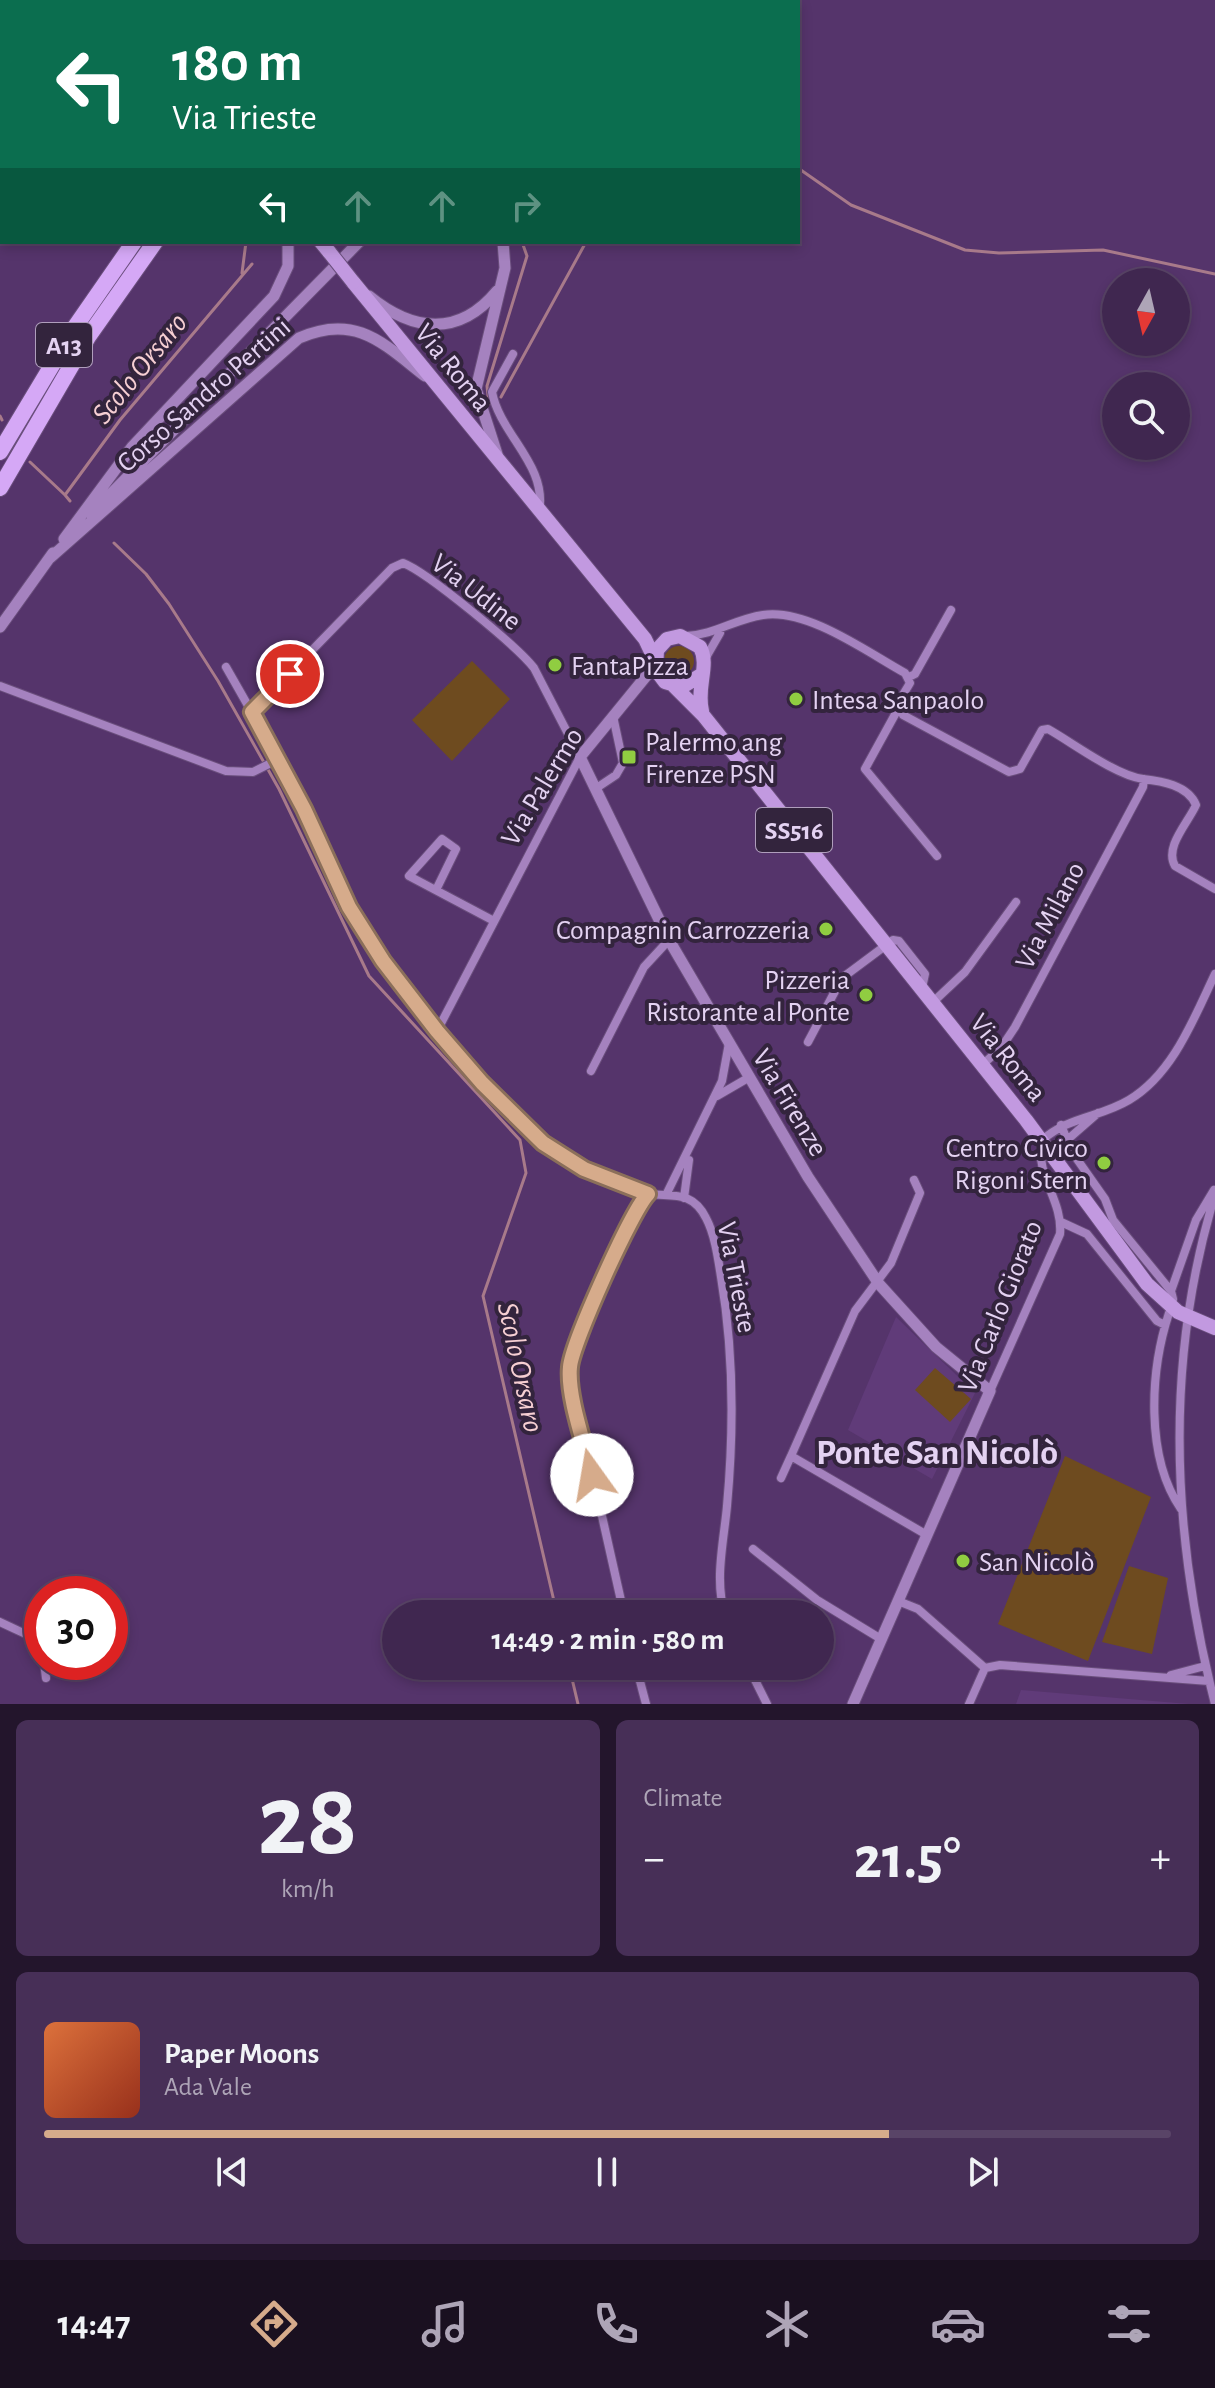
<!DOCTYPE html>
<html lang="en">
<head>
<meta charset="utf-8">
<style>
  body { margin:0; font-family:"Alegreya Sans",sans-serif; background:#472f57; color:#f1f3f6; height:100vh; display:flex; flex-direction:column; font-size:30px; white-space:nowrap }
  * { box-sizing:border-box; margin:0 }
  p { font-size:26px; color:#aea5b7 }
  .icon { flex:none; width:44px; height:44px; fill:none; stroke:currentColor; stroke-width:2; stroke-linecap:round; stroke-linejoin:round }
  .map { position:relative; height:1704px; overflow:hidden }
  .details { display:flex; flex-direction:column; gap:16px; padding:16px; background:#23152c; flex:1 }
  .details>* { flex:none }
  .top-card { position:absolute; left:0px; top:0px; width:800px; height:244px; box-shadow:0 4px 12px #0003,0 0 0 2px #594467; background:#0b6e4f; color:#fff; overflow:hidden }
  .needle { width:52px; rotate:188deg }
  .fabs { position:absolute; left:1102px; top:268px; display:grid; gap:16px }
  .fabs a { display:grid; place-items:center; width:88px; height:88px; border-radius:50%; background:#402750; box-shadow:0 4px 12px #0003,0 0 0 2px #594467; font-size:40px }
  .speed { position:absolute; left:24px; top:1576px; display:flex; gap:16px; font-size:40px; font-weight:700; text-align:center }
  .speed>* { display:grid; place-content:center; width:104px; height:104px; border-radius:50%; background:#402750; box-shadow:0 4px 12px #0003,0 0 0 2px #594467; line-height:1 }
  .speed .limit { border:12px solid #d22; background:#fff; color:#111 }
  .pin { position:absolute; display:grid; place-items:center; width:68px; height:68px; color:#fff; margin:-34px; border:4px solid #fff; border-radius:50%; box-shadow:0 2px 8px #0007 }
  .me { position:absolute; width:88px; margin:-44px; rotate:347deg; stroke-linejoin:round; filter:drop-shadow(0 0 6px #0008) }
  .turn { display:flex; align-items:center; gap:28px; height:168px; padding:0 40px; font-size:36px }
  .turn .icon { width:104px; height:104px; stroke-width:2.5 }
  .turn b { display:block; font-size:56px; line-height:68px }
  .lanes { display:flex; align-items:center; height:76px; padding:0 40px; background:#0003; justify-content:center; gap:40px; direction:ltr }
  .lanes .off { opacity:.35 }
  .big { font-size:60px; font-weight:700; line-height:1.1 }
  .details .card { flex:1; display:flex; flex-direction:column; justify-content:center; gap:12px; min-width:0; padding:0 28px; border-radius:12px; background:#472f57 }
  .details .dial { align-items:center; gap:0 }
  .dial b { font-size:104px; line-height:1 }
  .song { display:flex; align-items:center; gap:24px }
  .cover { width:96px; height:96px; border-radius:12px; background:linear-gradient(135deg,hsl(20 70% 55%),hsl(10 70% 35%)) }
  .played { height:8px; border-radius:4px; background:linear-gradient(90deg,#d6ab8b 75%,#594467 75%) }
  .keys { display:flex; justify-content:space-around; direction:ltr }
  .heat { display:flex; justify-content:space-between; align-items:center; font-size:44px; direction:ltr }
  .details .tiles { flex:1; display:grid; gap:16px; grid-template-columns:1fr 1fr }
  .card:last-child { grid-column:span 2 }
  .trip { position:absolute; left:382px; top:1600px; width:452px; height:80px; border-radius:40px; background:#402750; box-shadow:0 4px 12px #0003,0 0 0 2px #594467; font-weight:700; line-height:80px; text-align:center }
  .tabs { display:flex; height:128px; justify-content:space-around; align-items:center; background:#1a1020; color:#aea5b7 }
  .tabs .icon { width:56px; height:56px }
  .tabs .on { color:#d6ab8b }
  .tabs b { font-size:36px; color:#f1f3f6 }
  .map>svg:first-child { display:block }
  .built { fill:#603b79 }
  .green { fill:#6e4b1f }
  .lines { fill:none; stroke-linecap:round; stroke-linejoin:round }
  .stream { stroke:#a87a8a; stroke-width:3 }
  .minor-casing { stroke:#6a4e7c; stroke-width:10 }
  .tertiary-casing { stroke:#6a4e7c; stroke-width:13 }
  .primary-casing { stroke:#6a4e7c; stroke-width:16 }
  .motorway-casing { stroke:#6a4e7c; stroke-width:18 }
  .minor { stroke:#a582bf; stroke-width:8 }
  .tertiary { stroke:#a582bf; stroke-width:11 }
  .primary { stroke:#c299e0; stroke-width:14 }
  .motorway { stroke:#d5a8f6; stroke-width:16 }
  .primary-bridge-casing { stroke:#6a4e7c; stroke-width:16; stroke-linecap:butt }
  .primary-bridge { stroke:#c299e0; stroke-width:14 }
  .route-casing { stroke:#8b6f5a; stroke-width:20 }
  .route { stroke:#d6ab8b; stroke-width:14 }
  .poi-dot { fill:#90cd41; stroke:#33243d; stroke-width:3 }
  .labels { text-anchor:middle; stroke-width:8; stroke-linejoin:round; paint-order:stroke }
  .shield { fill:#33243d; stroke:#af9ebc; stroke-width:2 }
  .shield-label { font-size:26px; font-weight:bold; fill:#e4d2f2 }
  .street-label { font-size:28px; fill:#e4d2f2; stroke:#33243d }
  .poi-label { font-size:28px; fill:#e4d2f2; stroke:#33243d; text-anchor:start }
  .water-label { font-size:30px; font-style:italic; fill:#f6cfd3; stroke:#33243d }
  .district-label { font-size:36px; font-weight:bold; fill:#e4d2f2; stroke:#33243d }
</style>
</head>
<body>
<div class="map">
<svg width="1215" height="1704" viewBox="0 0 1215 1704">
  <rect width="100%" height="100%" fill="#55346b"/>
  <!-- built -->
  <path class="built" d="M 896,1317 L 975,1393 L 932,1479 L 848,1430 Z
    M 1021,1690 L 1189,1704 L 1016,1704 Z"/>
  <!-- green -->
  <path class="green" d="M664 661a15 15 0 1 1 30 0a15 15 0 1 1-30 0Z
    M 472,661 L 510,699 L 452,761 L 412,720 Z
    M 935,1368 L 971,1399 L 950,1422 L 915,1390 Z
    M 1065,1456 L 1151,1497 L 1088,1661 L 998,1624 Z
    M 1129,1566 L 1168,1578 L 1152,1654 L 1102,1642 Z"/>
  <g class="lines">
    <!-- stream -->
    <path class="stream" d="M 68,0 L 69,2
      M 258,2 L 259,0
      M 714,2 L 715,0
      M 798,168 L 851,205 L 965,250 L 999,253 L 1103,250 L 1215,274
      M 242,273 L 246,242
      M 501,397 L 586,242
      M 489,404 L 487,386 L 527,256 L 522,242
      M 0,416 L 2,420
      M 30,462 L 65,495
      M 70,501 L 65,495 L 120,420 L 252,264
      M 114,543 L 146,574 L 169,604 L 218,681 L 279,789 L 369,976 L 520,1140 L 526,1173 L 483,1296 L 557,1614
      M 569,1666 L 578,1704"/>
    <defs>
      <path id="minor" d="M 207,0 L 209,2
        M 274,2 L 274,0
        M 513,354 L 492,392 C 500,435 548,465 539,512
        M 686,636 C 714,635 735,619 763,615 C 807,608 867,652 905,673 L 910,683 L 898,703 L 903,715 L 1009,772 L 1020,769 L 1042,730 L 1048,729 C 1073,743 1115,775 1143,779 C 1161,781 1188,785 1196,805 C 1188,823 1164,847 1175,866 L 1215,889
        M 705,659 L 720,633
        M 226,667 C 253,714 280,761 304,810 C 321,842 333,877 350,909 C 395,990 468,1076 537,1138 C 560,1159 620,1189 649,1194 C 672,1197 692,1190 706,1218 C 715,1235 718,1258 721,1277 C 734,1353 734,1429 727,1506 C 724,1540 714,1581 725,1614
        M 909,677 L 915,674 L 951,610
        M 0,686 L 226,771 L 253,772 L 277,760
        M 898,709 L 865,769 L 937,856
        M 252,712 L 392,568 L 403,563 C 427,572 518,647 534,668 L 580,757 L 437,1031
        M 595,789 L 616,775 L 623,763 L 613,716
        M 436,890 L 456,849 L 442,839 L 409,876 L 494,921
        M 932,1003 L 965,972 L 1016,902
        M 808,1042 L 842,978 L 893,940 L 899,941 L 925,974 L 922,988
        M 982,1065 L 1001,1048 L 1015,1027 L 1143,787 L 1144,779
        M 591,1071 L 644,967 L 669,940
        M 717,1096 L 748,1078
        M 1061,1125 L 1072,1152 L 1105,1199 L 1113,1220 L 1171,1291 L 1173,1299
        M 1041,1141 C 1069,1116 1099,1118 1129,1100 C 1173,1074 1194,1018 1215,974
        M 1051,1154 L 1098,1113
        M 914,1180 L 920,1193 L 891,1263 L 855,1311 L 791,1456 L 927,1535
        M 667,1193 L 722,1081 L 729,1043
        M 1215,1195 C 1164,1362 1172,1536 1215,1704
        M 684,1198 L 689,1160
        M 1061,1222 L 1087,1234 L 1157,1321 L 1165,1325
        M 1171,1291 L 1196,1220 L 1214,1190
        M 1169,1313 C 1150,1371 1145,1457 1181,1509
        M 990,1391 L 1060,1234 C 1063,1200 1035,1176 1042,1143
        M 781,1478 L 791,1456
        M 753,1549 L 817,1600 L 881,1639
        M 898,1601 L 918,1609 L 985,1668 L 1000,1665 L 1209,1681
        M 624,1614 L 569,1369 L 572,1355 L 628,1229 L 648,1194
        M 693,1614 L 722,1600
        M 0,1622 L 32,1637 L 42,1653
        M 44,1662 L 46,1678
        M 636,1666 L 646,1704
        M 748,1666 L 767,1704
        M 1171,1675 L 1205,1666
        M 969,1704 L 985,1668"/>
      <path id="tertiary" d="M 369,296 C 413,332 459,337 497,291
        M 497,454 L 476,389 L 505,268 L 503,242
        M 91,514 L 359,242
        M 64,539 L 132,447 L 274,296 L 288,266 L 288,242
        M 50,558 L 299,338 C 355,313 383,343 425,376
        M 0,627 L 53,553
        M 654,661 L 647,675 L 580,757 L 669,940 L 808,1177 L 879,1284 L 936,1347 L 990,1391 L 853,1704"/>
      <path id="primary" d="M 124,0 L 126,2
        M 321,242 L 330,253
        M 353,282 L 645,639 L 654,658
        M 701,675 L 682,687 L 665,682 L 656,670 L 657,650 L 667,639 L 680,636 L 700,647 C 710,665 696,687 702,711
        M 674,686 L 703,715 L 1026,1120 L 1147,1284 L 1178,1312 L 1215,1328"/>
      <path id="motorway" d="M 350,2 L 352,0
        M 375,2 L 378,0
        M 0,452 L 75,327 L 134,242
        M 0,488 L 88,337 L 155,242"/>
    </defs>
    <!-- minor casing -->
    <use href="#minor" class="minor-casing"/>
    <!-- tertiary casing -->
    <use href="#tertiary" class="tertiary-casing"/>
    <!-- primary casing -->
    <use href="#primary" class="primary-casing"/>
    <!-- motorway casing -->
    <use href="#motorway" class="motorway-casing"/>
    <!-- minor -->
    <use href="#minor" class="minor"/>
    <!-- tertiary -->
    <use href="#tertiary" class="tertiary"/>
    <!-- primary -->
    <use href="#primary" class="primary"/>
    <!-- motorway -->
    <use href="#motorway" class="motorway"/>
    <defs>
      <path id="primary-bridge" d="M 330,253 L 353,282"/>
    </defs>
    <!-- primary-bridge casing -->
    <use href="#primary-bridge" class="primary-bridge-casing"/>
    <!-- primary-bridge -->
    <use href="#primary-bridge" class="primary-bridge"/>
  </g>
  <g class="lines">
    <defs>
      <path id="route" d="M 290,674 L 252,712 L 304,809 L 349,907 L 383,961 L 437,1031 L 482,1083 L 543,1143 L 584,1169 L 648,1194 C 632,1210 572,1343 570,1367 C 567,1396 585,1445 592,1475"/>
    </defs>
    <!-- route casing -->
    <use href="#route" class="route-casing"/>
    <!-- route -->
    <use href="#route" class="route"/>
  </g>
  <!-- markers -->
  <g class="poi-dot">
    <circle cx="555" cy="665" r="8"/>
    <circle cx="796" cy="699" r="8"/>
    <rect x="621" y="749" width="16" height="16" rx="4"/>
    <circle cx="826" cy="929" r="8"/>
    <circle cx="866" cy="995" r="8"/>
    <circle cx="1104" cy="1163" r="8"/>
    <circle cx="963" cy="1561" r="8"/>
  </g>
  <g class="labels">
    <!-- shield labels -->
    <g class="shield">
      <rect x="36" y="323" width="56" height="44" rx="6"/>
      <rect x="756" y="808" width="76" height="44" rx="6"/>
    </g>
    <g class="shield-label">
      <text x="64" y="354">A13</text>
      <text x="794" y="839">SS516</text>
    </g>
    <!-- street labels -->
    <g class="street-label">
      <text transform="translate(454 367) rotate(51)" y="10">Via Roma</text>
      <text transform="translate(203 394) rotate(-41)" y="10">Corso Sandro Pertini</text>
      <text transform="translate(477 591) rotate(38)" y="10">Via Udine</text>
      <text transform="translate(541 786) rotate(-59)" y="10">Via Palermo</text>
      <text transform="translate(1049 915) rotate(-62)" y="10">Via Milano</text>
      <text transform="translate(1009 1057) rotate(51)" y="10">Via Roma</text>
      <text transform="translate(791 1102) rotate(59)" y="10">Via Firenze</text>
      <text transform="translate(738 1277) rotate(79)" y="10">Via Trieste</text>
      <text transform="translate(999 1306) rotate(-68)" y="10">Via Carlo Giorato</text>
    </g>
    <!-- poi labels -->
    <g class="poi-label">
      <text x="571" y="675">FantaPizza</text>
      <text x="812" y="709">Intesa Sanpaolo</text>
      <text x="645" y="751">Palermo ang<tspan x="645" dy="32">Firenze PSN</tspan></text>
      <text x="810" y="939" text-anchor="end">Compagnin Carrozzeria</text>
      <text x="850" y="989" text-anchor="end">Pizzeria<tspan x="850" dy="32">Ristorante al Ponte</tspan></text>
      <text x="1088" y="1157" text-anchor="end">Centro Civico<tspan x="1088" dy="32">Rigoni Stern</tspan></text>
      <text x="979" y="1571">San Nicolò</text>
    </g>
    <!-- water labels -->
    <g class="water-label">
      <text transform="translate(139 368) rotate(-51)" y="10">Scolo Orsaro</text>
      <text transform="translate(521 1367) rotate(78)" y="10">Scolo Orsaro</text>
    </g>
    <!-- district labels -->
    <g class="district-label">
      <text x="937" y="1464">Ponte San Nicolò</text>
    </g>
  </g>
</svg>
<div class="fabs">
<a><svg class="needle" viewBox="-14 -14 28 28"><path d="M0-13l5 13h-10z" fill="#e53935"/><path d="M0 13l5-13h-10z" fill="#aea5b7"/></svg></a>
<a><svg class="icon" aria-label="search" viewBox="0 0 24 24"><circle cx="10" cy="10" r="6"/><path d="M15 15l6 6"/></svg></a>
</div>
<div class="speed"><div class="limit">30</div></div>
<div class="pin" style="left:290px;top:674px;background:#d93025"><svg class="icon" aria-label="arrive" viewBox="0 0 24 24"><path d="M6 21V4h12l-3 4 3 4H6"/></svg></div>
<svg class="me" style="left:592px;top:1475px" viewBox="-20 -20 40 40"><circle r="19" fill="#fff"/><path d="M0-13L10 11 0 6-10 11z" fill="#d6ab8b"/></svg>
<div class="trip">14:49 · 2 min · 580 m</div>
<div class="top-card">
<div class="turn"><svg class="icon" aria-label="left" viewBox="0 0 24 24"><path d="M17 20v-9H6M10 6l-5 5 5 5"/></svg><div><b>180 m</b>Via Trieste</div></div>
<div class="lanes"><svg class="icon" aria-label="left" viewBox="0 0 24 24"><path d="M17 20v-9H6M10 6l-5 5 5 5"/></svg><svg class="icon off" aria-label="ahead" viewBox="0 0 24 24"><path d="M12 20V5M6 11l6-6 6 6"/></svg><svg class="icon off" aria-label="ahead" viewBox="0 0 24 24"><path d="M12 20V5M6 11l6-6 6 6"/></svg><svg class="icon off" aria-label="right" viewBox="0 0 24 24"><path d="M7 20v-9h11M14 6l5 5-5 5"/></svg></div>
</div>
</div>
<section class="details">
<div class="tiles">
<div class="card dial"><b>28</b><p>km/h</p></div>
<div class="card"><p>Climate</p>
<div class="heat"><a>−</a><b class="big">21.5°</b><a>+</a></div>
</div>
<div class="card">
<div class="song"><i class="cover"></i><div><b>Paper Moons</b><p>Ada Vale</p></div></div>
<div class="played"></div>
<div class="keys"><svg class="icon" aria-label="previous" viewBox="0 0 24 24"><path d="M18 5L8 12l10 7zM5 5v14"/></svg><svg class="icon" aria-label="pause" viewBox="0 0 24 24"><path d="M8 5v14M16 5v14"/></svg><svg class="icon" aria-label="next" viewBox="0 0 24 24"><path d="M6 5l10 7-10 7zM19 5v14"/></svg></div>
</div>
</div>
</section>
<nav class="tabs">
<b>14:47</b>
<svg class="icon on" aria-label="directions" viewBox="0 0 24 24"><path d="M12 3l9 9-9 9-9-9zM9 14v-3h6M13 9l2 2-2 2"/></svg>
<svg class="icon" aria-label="music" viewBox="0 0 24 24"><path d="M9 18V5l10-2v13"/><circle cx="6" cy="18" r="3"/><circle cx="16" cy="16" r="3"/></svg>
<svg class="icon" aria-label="phone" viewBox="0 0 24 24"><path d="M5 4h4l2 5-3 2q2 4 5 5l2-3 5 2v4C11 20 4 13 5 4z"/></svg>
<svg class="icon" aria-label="climate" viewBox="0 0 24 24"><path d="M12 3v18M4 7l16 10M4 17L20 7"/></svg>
<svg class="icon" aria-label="car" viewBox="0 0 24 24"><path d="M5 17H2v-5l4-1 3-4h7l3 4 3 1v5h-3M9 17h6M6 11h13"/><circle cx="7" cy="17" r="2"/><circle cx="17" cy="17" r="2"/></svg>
<svg class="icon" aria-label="filters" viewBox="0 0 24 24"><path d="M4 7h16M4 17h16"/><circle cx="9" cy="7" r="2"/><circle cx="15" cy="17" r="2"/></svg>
</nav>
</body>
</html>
